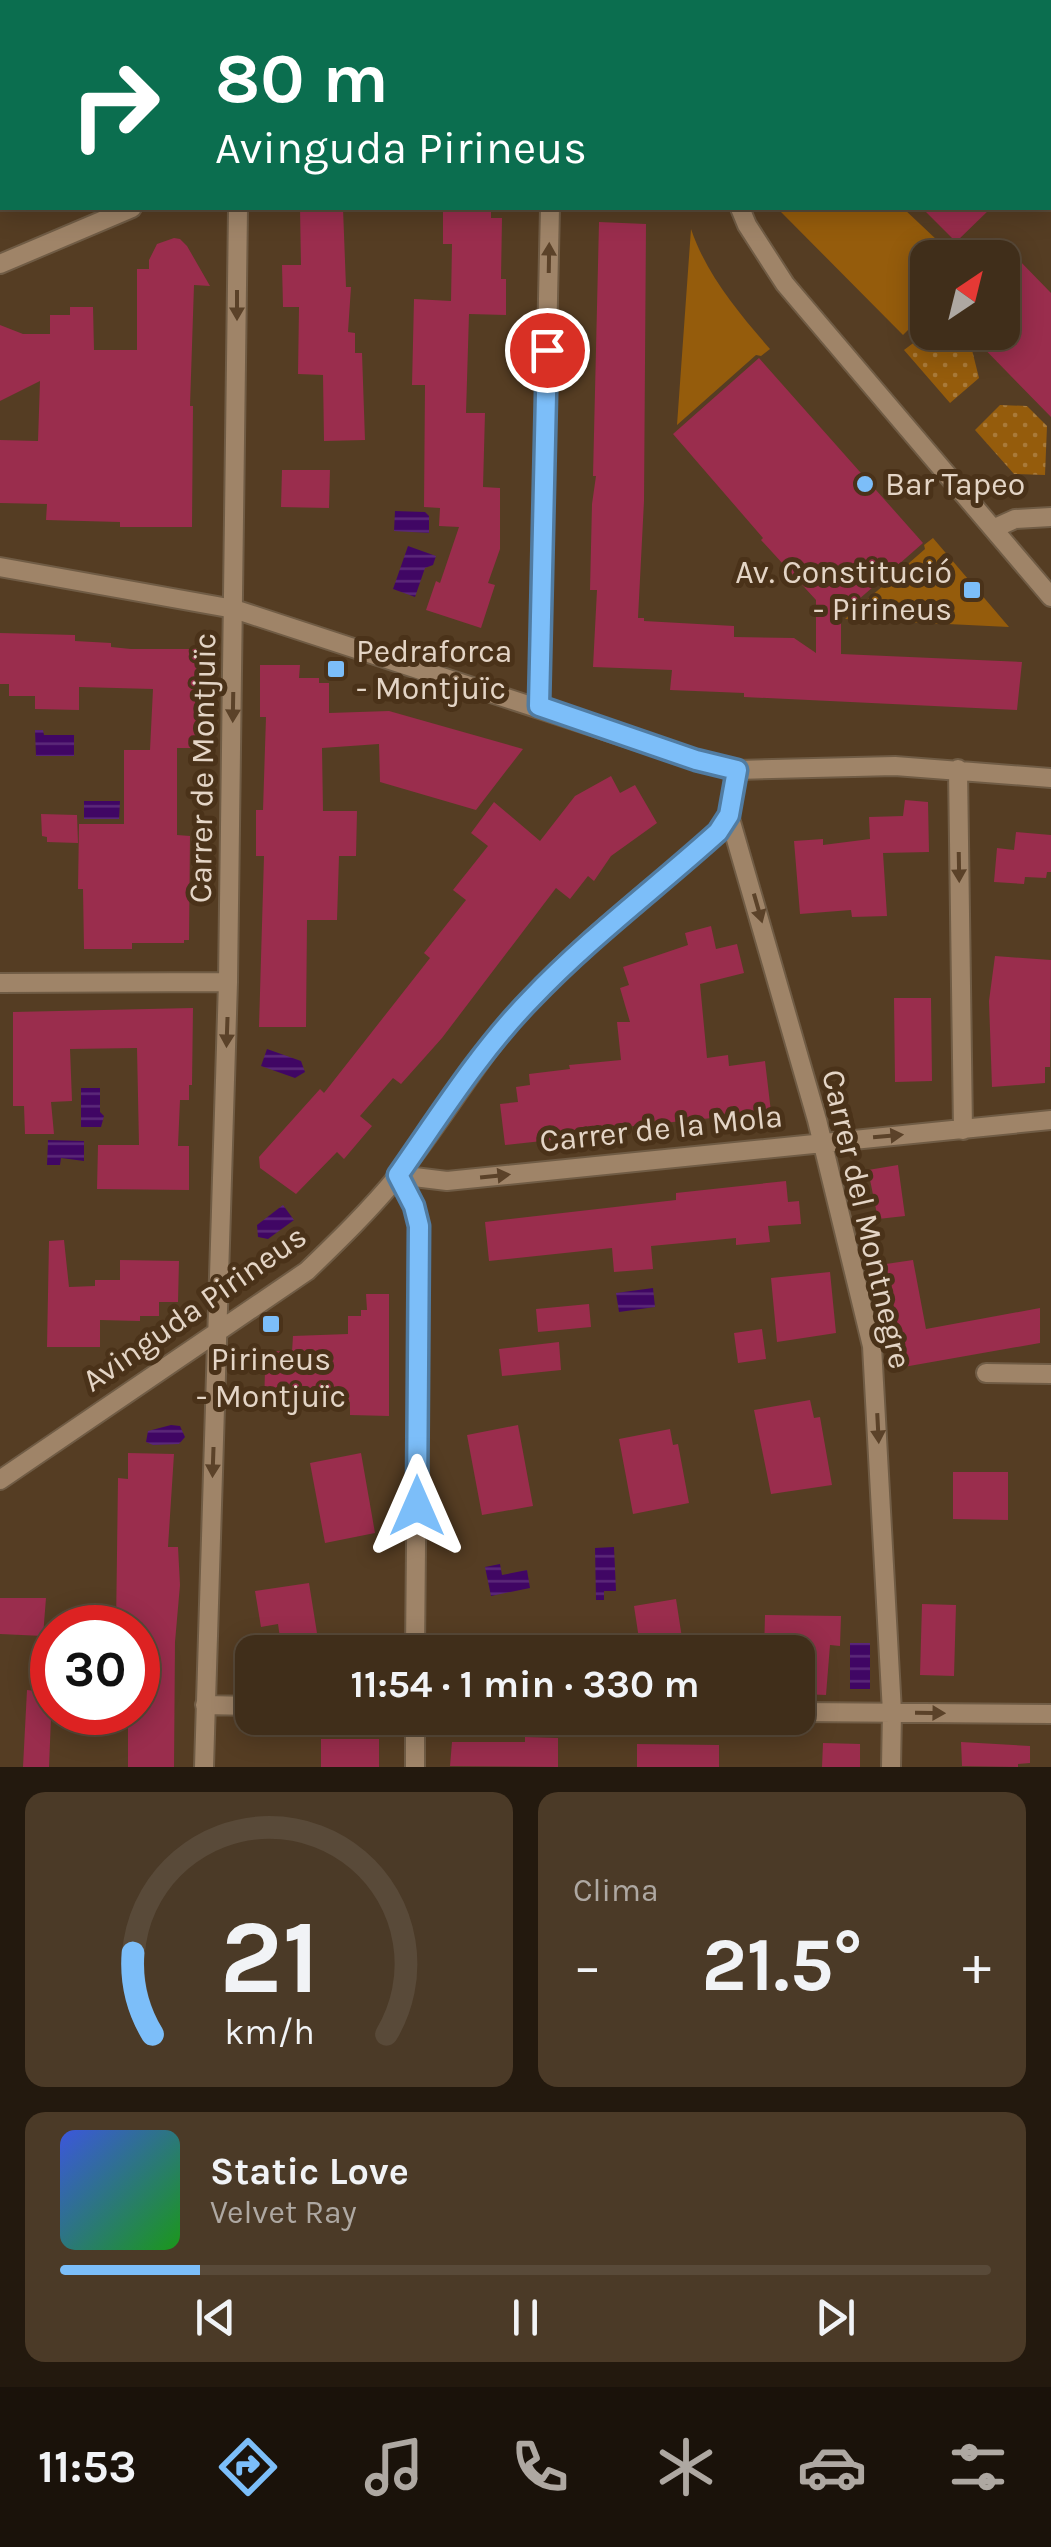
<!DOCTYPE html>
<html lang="es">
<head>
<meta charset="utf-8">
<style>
  body { margin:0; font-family:Karla,sans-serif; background:#4b3a27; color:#f1f3f6; height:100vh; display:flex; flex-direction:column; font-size:38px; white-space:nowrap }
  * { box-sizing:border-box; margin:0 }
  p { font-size:32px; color:#aea8a2 }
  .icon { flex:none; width:55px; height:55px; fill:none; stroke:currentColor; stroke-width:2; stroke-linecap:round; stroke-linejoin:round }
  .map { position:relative; height:1767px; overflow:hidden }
  .panel { display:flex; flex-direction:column; gap:25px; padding:25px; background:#23190e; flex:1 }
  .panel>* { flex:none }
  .top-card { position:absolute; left:0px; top:0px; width:1052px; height:210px; box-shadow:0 5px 25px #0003,0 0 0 2px #594a39; background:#0b6e4f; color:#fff; overflow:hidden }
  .needle { width:65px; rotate:35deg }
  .buttons { position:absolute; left:910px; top:240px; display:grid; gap:20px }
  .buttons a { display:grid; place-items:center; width:110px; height:110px; border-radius:20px; background:#402e1a; box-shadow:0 5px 25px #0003,0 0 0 2px #594a39; font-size:50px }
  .speed { position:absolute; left:30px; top:1605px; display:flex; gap:20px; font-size:50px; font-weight:700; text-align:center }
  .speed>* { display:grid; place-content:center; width:130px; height:130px; border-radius:50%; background:#402e1a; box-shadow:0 5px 25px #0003,0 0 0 2px #594a39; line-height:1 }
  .speed .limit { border:15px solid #d22; background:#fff; color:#111 }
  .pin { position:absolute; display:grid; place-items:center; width:85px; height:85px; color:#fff; margin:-42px; border:5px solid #fff; border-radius:50%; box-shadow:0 2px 10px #0007 }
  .me { position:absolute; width:110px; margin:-55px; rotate:0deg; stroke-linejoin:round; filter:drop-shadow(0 0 8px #0008) }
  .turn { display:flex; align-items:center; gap:35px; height:210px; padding:0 50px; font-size:45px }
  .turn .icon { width:130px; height:130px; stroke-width:2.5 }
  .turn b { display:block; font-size:70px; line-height:85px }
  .big { font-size:75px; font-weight:700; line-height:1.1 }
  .panel .widget { flex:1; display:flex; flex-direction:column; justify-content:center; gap:15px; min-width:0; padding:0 35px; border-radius:20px; background:#4b3a27 }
  .panel .dial { align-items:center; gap:0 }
  .dial svg { height:260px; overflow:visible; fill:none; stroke:#594a39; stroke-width:7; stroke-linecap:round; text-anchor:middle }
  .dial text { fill:#f1f3f6; stroke:none }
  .song { display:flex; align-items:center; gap:30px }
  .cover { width:120px; height:120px; border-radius:15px; background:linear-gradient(135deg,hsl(230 70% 55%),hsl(120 70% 35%)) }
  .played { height:10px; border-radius:5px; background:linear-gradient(90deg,#7cbef9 15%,#594a39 15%) }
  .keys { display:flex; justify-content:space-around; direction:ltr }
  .heat { display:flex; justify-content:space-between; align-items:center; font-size:55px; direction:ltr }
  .panel .tiles { flex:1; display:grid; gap:25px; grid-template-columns:1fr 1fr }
  .widget:last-child { grid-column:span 2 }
  .trip { position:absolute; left:235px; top:1635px; width:580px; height:100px; border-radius:20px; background:#402e1a; box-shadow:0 5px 25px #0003,0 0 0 2px #594a39; font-weight:700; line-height:100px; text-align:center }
  .menu { display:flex; height:160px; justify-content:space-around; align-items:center; background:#1a120a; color:#aea8a2 }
  .menu .icon { width:70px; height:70px }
  .menu .current { color:#7cbef9 }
  .menu b { font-size:45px; color:#f1f3f6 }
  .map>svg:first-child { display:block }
  .grass { fill:url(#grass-dots) }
  .park { fill:#955c0c }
  .water { fill:url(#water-rules) }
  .building { fill:#9a2d4d }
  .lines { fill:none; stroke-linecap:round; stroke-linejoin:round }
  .minor-casing { stroke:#705c45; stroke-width:22 }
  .minor { stroke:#9f8468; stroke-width:18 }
  .oneway { fill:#5b4229 }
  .route-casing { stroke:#517ca2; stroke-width:25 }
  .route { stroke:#7cbef9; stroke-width:18 }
  .poi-dot { fill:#7cbef9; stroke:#4a3219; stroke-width:4 }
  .labels { text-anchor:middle; stroke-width:10; stroke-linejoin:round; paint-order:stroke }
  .poi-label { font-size:32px; fill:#e4d5c6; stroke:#4a3219; text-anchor:start }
  .street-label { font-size:32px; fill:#e4d5c6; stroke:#4a3219 }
</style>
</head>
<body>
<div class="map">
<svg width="1051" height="1767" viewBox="0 0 1051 1767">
  <defs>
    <pattern id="grass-dots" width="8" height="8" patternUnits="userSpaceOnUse" patternTransform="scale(2.5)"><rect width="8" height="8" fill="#955c0c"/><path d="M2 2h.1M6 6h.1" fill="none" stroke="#a97a39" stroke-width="1.8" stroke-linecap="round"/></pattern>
    <pattern id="water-rules" width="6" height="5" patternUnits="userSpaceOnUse" patternTransform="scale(2.5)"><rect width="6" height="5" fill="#400664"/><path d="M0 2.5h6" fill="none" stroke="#5b2979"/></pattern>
  </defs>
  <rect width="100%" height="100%" fill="#553d23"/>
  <!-- grass -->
  <path class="grass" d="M 928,332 L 955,333 L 972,350 L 979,378 L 950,403 L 904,350 Z
    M 1000,405 L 1027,406 L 1047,426 L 1045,475 L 1014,474 L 975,430 Z"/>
  <!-- park -->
  <path class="park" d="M 783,208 L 903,208 L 955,257 L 928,258 L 927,311 L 903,335 L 780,211 Z
    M 691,229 C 707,276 739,313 770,349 L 761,356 L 756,355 L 677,425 Z
    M 933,538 L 1009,627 L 845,619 L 925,549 L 924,545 Z"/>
  <!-- water -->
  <path class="water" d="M 395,511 L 425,512 L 429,516 L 429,533 L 394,531 Z
    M 408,546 L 436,556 L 433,565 L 425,568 L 415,597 L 393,589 Z
    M 35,730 L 43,730 L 44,735 L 74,735 L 74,756 L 36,756 Z
    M 84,801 L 120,801 L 119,819 L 84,819 Z
    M 267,1049 L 301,1061 L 305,1072 L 295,1078 L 261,1066 Z
    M 81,1088 L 100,1088 L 100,1112 L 104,1116 L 101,1127 L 81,1127 Z
    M 48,1140 L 84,1141 L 84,1161 L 61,1158 L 60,1165 L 47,1165 Z
    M 283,1205 L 294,1220 L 268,1239 L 258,1237 L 257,1225 Z
    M 653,1288 L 655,1307 L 619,1312 L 616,1293 Z
    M 171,1425 L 180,1426 L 185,1437 L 179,1444 L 153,1445 L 146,1442 L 148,1431 Z
    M 614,1547 L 616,1591 L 604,1591 L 604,1600 L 596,1600 L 595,1548 Z
    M 500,1564 L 502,1575 L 527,1570 L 530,1588 L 491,1596 L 485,1567 Z
    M 850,1643 L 870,1643 L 870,1689 L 850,1689 Z"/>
  <!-- building -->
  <path class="building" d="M 300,208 L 343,208 L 346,287 L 351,287 L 348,332 L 355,333 L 355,353 L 362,353 L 365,440 L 324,441 L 323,375 L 298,374 L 299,307 L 283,307 L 282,265 L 301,265 Z
    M 443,208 L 491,209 L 491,218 L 502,218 L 501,279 L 506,279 L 506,315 L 469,314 L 466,413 L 485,413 L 483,487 L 500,488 L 500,549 L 488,583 L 495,585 L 481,628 L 426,610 L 436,581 L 440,583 L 459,527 L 439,526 L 440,508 L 424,507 L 425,385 L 412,385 L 414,299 L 451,301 L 452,244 L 443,244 Z
    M 922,208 L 991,208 L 956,242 Z
    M 599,222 L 646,224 L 644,501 L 638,618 L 644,618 L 644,621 L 734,626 L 734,637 L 794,638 L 816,653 L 816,600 L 761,540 L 763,538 L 673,434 L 759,358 L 923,543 L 841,615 L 841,654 L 1022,662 L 1017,710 L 744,697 L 744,693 L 670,690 L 672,670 L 593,667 L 597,590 L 590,590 L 592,504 L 596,476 L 593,476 Z
    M 174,238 L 180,239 L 187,246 L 210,286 L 194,285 L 190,406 L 193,406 L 192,527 L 120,527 L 120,522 L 46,520 L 47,504 L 0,503 L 0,440 L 38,441 L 40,381 L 0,401 L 0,325 L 23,334 L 50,334 L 50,315 L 70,315 L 70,307 L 93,307 L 94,350 L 137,350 L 137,269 L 149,269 L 149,260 L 157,244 Z
    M 1017,258 L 1051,293 L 1051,417 L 968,332 L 1002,332 L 1002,272 Z
    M 282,470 L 330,470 L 329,508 L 281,507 Z
    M 0,633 L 75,635 L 75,641 L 111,643 L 111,647 L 131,649 L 201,649 L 199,748 L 177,748 L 177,835 L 190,836 L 189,940 L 184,940 L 184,943 L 132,943 L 132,949 L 84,949 L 83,889 L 78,889 L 79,824 L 124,824 L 124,750 L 150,750 L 153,689 L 79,687 L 79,710 L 35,709 L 35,696 L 9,696 L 9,684 L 0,684 Z
    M 260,665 L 300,665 L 299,678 L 319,678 L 319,683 L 329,683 L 329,713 L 389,711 L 523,749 L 476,810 L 380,782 L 379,744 L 322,748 L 323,811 L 357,811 L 356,856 L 339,856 L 337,920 L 307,920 L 306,1027 L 259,1027 L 264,856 L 256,856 L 256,810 L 263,810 L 266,717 L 260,717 Z
    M 611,776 L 620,793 L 635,785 L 657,823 L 611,856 L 594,881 L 588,876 L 570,899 L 556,888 L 442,1038 L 401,1084 L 393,1078 L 360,1116 L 372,1126 L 344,1159 L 337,1152 L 296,1194 L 260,1168 L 259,1157 L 320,1089 L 324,1093 L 430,958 L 424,953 L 466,900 L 453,890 L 488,846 L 471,833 L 494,802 L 540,841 L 575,796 Z
    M 905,800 L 928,802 L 929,852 L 883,853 L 887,916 L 852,917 L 851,910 L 800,914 L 794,841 L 823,839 L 823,845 L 870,839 L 869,817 L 903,816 Z
    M 41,814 L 77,815 L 78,843 L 47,842 L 47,837 L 42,836 Z
    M 1016,832 L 1051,835 L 1051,872 L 1047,872 L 1046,878 L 1025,877 L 1024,884 L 994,882 L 997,848 L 1014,850 Z
    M 711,926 L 716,949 L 737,944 L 744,973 L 700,984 L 707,1058 L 728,1055 L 729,1066 L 765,1061 L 771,1112 L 614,1128 L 615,1132 L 597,1135 L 505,1145 L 500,1104 L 518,1102 L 516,1087 L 530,1085 L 529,1074 L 570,1069 L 569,1065 L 621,1060 L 617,1022 L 630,1022 L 620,988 L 629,985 L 623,967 L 688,945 L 685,933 Z
    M 995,956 L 1051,960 L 1050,1067 L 1045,1067 L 1045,1083 L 992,1087 L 989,1001 Z
    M 894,998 L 931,998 L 932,1081 L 895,1082 Z
    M 193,1008 L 192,1085 L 189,1085 L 189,1100 L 180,1100 L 178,1146 L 189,1146 L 189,1190 L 97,1189 L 98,1145 L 139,1145 L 137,1048 L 70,1049 L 72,1101 L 51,1102 L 54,1134 L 25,1134 L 24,1106 L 13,1106 L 13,1012 Z
    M 898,1165 L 905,1216 L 878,1219 L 868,1170 Z
    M 786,1181 L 788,1202 L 799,1201 L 801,1224 L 768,1226 L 770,1242 L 736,1245 L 736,1238 L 651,1246 L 653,1269 L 614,1272 L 612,1248 L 489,1261 L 485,1222 L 676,1200 L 676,1193 Z
    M 64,1240 L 69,1287 L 95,1286 L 95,1280 L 120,1280 L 120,1260 L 179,1261 L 178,1302 L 159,1302 L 159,1316 L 140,1316 L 140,1321 L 100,1320 L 100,1347 L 47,1347 L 49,1241 Z
    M 913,1260 L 926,1329 L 1040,1308 L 1040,1343 L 898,1368 L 899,1334 L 886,1264 Z
    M 830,1272 L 836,1333 L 777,1342 L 771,1278 Z
    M 366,1294 L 389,1294 L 389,1416 L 350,1415 L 350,1402 L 295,1400 L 294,1408 L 264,1407 L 265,1370 L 275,1370 L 275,1351 L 292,1352 L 293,1336 L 348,1334 L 348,1316 L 361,1316 L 361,1310 L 367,1310 Z
    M 589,1304 L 591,1327 L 538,1332 L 536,1309 Z
    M 762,1329 L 766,1359 L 738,1363 L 734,1333 Z
    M 559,1342 L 561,1370 L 502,1376 L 499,1349 Z
    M 810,1400 L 814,1418 L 820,1417 L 832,1485 L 771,1494 L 754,1410 Z
    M 518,1425 L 533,1506 L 482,1515 L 467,1435 Z
    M 670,1429 L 673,1445 L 678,1444 L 689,1503 L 633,1514 L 619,1439 Z
    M 128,1453 L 174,1454 L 168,1547 L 178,1547 L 180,1585 L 175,1642 L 174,1767 L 128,1767 L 128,1717 L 138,1717 L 138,1628 L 116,1628 L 118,1478 L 128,1479 Z
    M 361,1453 L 375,1533 L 325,1543 L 310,1463 Z
    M 953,1472 L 1008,1472 L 1008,1520 L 953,1519 Z
    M 309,1583 L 320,1652 L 282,1652 L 278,1624 L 261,1627 L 255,1591 Z
    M 0,1598 L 46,1598 L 43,1636 L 0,1634 Z
    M 676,1599 L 684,1651 L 641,1652 L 634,1606 Z
    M 922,1604 L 956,1605 L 954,1676 L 920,1675 Z
    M 765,1615 L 841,1616 L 840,1646 L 830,1645 L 826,1695 L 802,1694 L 804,1663 L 798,1663 L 798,1652 L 764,1652 Z
    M 27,1690 L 52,1693 L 49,1767 L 23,1767 Z
    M 525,1737 L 558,1738 L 558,1767 L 450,1766 L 452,1742 L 525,1742 Z
    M 321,1739 L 379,1739 L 379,1767 L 321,1767 Z
    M 961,1742 L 1030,1746 L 1030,1763 L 1018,1764 L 1018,1767 L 962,1766 Z
    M 823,1743 L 860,1744 L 860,1767 L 822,1767 Z
    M 637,1744 L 719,1745 L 719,1767 L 637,1767 Z"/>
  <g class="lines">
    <defs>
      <path id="minor" d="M 699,0 L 700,2
        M 241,2 L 241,0
        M 595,2 L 600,0
        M 740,208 L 747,225 L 785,284 L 1051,597
        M 0,264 L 132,208
        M 995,528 L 1015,519 L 1051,517
        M 0,567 L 234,609 L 696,760 L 737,770 L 895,766 L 1051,778
        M 539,706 L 550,208
        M 958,769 L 963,1130
        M 729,815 L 817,1120 L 872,1346 L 892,1712 L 891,1767
        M 0,983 L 228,982
        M 398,1175 L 447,1181 L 1051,1120
        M 398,1175 L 413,1205 L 419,1226 L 415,1652
        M 986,1373 L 1051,1374
        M 0,1480 L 307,1271 C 338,1241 369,1211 397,1177 C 442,1121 477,1059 525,1005 C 582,940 654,889 718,832 L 729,815 L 737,770
        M 205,1705 L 252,1706
        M 798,1712 L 1051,1714
        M 415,1718 L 415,1767
        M 204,1767 L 228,982 L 238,208"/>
    </defs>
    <!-- minor casing -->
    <use href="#minor" class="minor-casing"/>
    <!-- minor -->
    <use href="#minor" class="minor"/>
  </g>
  <!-- one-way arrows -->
  <defs><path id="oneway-solid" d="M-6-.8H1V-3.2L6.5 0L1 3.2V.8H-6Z" transform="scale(2.5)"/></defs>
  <g class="oneway">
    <use href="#oneway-solid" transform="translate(549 258) rotate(-89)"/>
    <use href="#oneway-solid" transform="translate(237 305) rotate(90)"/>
    <use href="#oneway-solid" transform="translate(233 707) rotate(91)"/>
    <use href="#oneway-solid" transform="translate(959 867) rotate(89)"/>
    <use href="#oneway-solid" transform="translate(758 908) rotate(74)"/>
    <use href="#oneway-solid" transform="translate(227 1032) rotate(92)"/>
    <use href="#oneway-solid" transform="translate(888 1136) rotate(-5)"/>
    <use href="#oneway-solid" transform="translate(495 1176) rotate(-6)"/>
    <use href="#oneway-solid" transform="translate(878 1428) rotate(87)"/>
    <use href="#oneway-solid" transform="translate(213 1462) rotate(92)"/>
    <use href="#oneway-solid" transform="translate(930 1713) rotate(1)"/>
  </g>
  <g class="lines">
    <defs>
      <path id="route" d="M 417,1506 L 419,1226 L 414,1206 L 398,1175 C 440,1115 480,1051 531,999 C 589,938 656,888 718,832 L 729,815 L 737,770 L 696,760 L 539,706 L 547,350"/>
    </defs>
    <!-- route casing -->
    <use href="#route" class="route-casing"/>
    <!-- route -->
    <use href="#route" class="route"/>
  </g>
  <!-- markers -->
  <g class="poi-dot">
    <circle cx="865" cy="484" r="10"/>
    <rect x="962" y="580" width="20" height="20" rx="5"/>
    <rect x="326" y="659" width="20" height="20" rx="5"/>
    <rect x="261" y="1314" width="20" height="20" rx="5"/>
  </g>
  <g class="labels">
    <!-- poi labels -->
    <g class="poi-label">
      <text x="885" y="495">Bar Tapeo</text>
      <text x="952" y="583" text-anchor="end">Av. Constitució<tspan x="952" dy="37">- Pirineus</tspan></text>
      <text x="356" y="662">Pedraforca<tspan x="356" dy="37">- Montjuïc</tspan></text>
      <text x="271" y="1370" text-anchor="middle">Pirineus<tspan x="271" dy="37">- Montjuïc</tspan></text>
    </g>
    <!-- street labels -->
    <g class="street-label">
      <text transform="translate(202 768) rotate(-89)" y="11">Carrer de Montjuïc</text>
      <text transform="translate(661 1128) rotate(-6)" y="11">Carrer de la Mola</text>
      <text transform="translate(867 1219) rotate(77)" y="11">Carrer del Montnegre</text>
      <text transform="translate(194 1308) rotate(-35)" y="11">Avinguda Pirineus</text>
    </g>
  </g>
</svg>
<div class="buttons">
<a><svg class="needle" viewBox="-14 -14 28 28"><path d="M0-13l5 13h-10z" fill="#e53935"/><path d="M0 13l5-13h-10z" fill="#aea8a2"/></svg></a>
</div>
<div class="speed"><div class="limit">30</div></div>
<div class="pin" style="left:547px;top:350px;background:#d93025"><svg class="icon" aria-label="arrive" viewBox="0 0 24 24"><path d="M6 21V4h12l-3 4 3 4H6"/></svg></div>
<svg class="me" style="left:417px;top:1506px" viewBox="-20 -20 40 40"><path d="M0-17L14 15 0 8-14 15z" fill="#7cbef9" stroke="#fff" stroke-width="4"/></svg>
<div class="trip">11:54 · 1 min · 330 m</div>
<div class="top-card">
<div class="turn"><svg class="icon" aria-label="right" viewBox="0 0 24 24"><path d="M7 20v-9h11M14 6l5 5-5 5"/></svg><div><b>80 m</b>Avinguda Pirineus</div></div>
</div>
</div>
<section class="panel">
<div class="tiles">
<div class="widget dial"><svg viewBox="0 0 100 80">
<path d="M14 69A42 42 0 1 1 86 69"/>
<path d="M14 69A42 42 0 0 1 8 44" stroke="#7cbef9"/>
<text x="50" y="56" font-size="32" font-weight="700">21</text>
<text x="50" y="72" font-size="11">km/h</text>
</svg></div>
<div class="widget"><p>Clima</p>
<div class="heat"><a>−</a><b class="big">21.5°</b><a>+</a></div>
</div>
<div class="widget">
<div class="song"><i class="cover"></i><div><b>Static Love</b><p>Velvet Ray</p></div></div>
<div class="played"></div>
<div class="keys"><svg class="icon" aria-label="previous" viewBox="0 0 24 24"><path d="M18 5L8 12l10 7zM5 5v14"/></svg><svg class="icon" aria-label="pause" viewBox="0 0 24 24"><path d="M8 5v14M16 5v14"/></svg><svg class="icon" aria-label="next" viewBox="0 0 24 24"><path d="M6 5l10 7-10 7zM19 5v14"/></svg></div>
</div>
</div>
</section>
<nav class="menu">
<b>11:53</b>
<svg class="icon current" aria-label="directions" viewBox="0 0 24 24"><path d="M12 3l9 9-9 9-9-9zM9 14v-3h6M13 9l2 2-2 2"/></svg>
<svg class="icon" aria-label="music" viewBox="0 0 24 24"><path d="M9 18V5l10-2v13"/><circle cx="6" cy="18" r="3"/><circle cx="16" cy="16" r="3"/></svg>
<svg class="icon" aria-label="phone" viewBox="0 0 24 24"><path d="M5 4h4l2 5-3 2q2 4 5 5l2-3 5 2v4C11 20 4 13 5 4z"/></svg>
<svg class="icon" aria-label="climate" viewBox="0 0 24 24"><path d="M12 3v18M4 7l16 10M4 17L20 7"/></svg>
<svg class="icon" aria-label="car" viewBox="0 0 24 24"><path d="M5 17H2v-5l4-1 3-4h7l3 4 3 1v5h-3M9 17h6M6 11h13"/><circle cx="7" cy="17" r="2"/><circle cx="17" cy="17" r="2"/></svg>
<svg class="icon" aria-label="filters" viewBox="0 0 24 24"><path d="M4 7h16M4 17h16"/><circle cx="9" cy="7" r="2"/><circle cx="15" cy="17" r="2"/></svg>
</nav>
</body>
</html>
